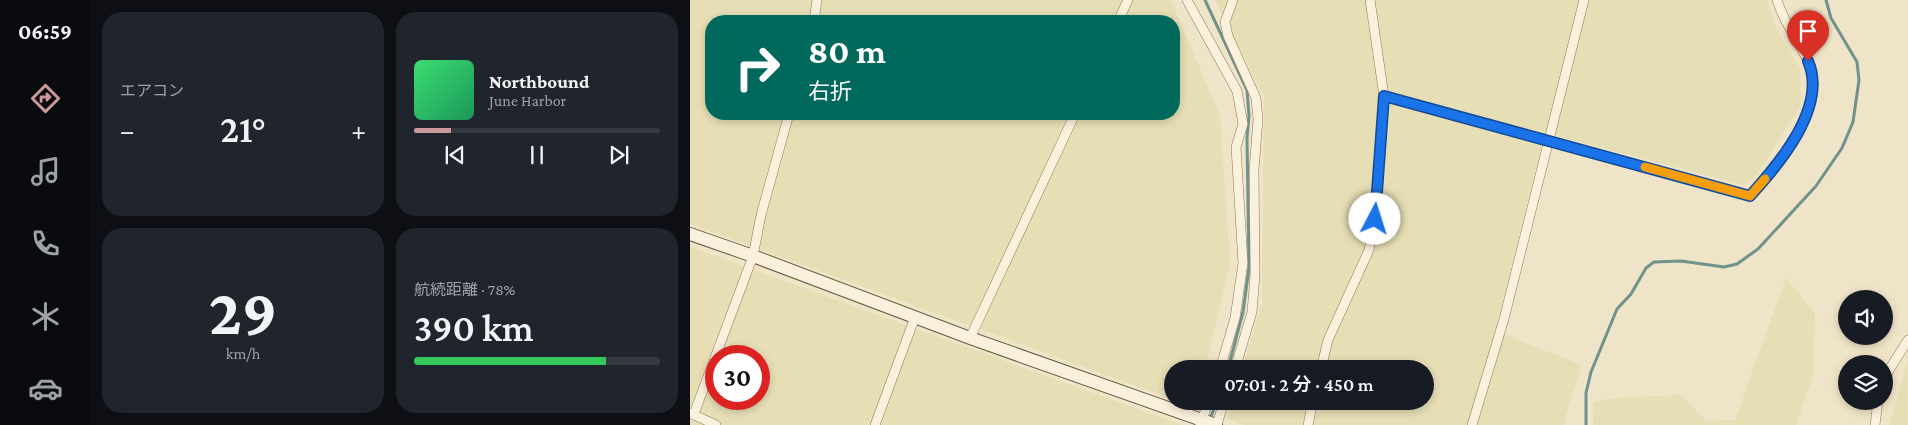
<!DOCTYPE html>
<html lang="ja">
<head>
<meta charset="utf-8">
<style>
  body { margin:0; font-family:"Crimson Pro","Noto Sans JP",serif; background:#20242c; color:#f1f3f6; height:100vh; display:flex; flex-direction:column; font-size:19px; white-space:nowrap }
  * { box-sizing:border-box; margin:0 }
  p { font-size:16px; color:#9ea1a6 }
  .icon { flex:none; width:28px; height:28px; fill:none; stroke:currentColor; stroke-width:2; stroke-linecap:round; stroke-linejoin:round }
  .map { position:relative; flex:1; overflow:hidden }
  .panel { display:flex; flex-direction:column; gap:12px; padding:12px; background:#0d0f14; width:600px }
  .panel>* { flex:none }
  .guide { position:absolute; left:15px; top:15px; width:475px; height:105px; border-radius:20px; box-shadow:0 2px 8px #0003; background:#00695c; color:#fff; overflow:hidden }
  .buttons { position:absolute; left:1148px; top:290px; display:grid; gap:10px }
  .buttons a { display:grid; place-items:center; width:55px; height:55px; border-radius:50%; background:#171b24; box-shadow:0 2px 8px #0003; font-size:25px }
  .speed { position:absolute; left:15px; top:345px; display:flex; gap:10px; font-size:25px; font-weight:700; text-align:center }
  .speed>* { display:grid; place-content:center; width:65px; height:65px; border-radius:50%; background:#171b24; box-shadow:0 2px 8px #0003; line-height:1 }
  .speed .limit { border:8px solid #d22; background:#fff; color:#111 }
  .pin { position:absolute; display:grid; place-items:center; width:42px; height:42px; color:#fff; margin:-51px -21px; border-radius:50% 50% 50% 0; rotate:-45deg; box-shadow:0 0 5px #0007 }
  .pin .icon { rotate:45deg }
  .me { position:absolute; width:55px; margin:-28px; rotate:5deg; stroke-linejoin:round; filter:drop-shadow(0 0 4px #0008) }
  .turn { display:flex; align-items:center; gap:18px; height:105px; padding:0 20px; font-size:22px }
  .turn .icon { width:65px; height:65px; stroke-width:2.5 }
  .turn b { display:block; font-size:35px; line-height:42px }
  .big { font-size:38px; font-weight:600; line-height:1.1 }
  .panel .widget { flex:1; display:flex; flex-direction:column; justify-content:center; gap:8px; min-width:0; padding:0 18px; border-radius:20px; background:#20242c }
  .panel .dial { align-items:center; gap:0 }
  .dial b { font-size:65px; line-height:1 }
  .song { display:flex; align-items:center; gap:15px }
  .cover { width:60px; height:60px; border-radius:8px; background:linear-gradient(135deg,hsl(140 70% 55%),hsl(150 70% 35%)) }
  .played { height:5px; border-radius:2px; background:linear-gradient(90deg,#cc999b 15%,#363941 15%) }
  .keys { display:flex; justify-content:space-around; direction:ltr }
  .heat { display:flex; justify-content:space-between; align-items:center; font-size:28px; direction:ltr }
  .charge { height:8px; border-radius:4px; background:linear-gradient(90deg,#34c759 78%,#363941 0) }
  .panel .tiles { flex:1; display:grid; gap:12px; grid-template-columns:repeat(2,1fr) }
  .trip { position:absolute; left:474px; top:360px; width:270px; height:50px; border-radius:25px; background:#171b24; box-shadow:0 2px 8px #0003; font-weight:600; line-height:50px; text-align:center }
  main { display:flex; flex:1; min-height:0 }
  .menu { display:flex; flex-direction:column; width:90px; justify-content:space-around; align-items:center; background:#090b0e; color:#9ea1a6 }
  .menu .icon { width:35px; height:35px }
  .menu .current { color:#cc999b }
  .menu b { font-size:22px; color:#f1f3f6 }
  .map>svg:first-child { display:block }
  .farmland { fill:#e6deb5; fill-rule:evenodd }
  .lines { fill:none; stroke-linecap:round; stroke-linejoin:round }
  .stream { stroke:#6f938a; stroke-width:3 }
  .street-casing { stroke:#8d765c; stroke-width:10 }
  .secondary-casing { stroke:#6f573f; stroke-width:14 }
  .street { stroke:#faf1dc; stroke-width:9 }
  .secondary { stroke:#faf1dc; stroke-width:12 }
  .route-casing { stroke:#114b97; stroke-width:12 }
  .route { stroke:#1a73e8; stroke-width:9 }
  .slow { stroke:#f59e0b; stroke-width:9 }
</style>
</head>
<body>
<main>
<nav class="menu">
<b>06:59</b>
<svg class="icon current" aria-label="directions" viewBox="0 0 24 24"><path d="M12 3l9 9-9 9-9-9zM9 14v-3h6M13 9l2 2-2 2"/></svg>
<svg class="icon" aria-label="music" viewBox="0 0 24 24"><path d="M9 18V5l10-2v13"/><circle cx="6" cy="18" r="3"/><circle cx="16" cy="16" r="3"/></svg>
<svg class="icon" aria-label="phone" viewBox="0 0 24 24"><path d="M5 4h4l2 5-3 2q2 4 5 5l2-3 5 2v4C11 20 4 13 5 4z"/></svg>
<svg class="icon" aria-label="climate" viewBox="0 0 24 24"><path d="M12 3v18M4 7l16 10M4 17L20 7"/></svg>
<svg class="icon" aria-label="car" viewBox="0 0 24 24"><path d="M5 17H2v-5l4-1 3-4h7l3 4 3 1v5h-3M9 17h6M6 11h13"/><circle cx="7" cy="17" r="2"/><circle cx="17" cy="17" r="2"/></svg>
</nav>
<section class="panel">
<div class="tiles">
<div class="widget"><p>エアコン</p>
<div class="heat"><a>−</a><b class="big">21°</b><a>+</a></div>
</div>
<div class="widget">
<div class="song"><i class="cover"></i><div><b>Northbound</b><p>June Harbor</p></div></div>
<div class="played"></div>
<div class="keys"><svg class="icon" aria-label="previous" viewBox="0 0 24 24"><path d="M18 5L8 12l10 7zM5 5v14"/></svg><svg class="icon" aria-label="pause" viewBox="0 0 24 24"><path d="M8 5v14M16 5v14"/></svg><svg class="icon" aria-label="next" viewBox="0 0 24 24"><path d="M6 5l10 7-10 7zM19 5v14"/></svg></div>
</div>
<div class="widget dial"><b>29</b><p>km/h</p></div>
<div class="widget"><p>航続距離 · 78%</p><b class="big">390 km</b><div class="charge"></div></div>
</div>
</section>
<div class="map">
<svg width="1218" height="425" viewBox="0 0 1218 425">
  <rect width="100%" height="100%" fill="#f0e4c8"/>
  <!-- farmland -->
  <path class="farmland" d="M 0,0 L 481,0 L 530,116 L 540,264 L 515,369 L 482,369 L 482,399 L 0,224 ZM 21,21 L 484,21 L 484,114 L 21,114 Z
    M 525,0 L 1077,0 L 1085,26 L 1110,68 L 1111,105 L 1065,178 L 1054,185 L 855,133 L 805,331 L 892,365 L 873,425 L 554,425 L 537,419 L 543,401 L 735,401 L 735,369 L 552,369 L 572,303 L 574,97 Z
    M 0,247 L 492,425 L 0,425 ZM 26,356 L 69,356 L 69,399 L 26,399 Z
    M 1096,278 L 1125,313 L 1123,376 L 1106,425 L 903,425 L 904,402 L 925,398 L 992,395 L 1016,421 L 1045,420 Z
    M 1218,360 L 1218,425 L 1199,425 Z"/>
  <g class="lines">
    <!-- stream -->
    <path class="stream" d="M 515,0 L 557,90 L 559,116 L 557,138 L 559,268 L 553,312 L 538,369
      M 520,419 L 527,401
      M 896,425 L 896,393 L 901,372 L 927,309 L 941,294 L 956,268 L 964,262 L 991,261 L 1034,267 L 1047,264 L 1068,249 L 1126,186 L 1152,148 L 1163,122 L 1169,80 L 1167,62 L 1141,18 L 1136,0"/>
    <defs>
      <path id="street" d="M 497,0 L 547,91 L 553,124 L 546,147 L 553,263 L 545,318 L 530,369
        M 543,0 L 535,22 L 538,36 L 566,98 L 568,119 L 564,170 L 565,275 L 562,312 L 545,369
        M 124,21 L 127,0
        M 428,21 L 438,0
        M 694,96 L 1060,196 C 1070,185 1080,175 1088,164 C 1105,143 1131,96 1121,69 C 1112,43 1095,27 1087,0
        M 280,338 L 385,114
        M 631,369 L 638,340 L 679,250 L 685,219 L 694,96 L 680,0
        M 1194,384 L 1199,370 L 1218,340
        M 0,413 L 26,425
        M 4,414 L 63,256 L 71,215 L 99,114
        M 185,425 L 225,317
        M 510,425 L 519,401
        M 527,425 L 534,401
        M 618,425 L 623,401
        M 782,425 L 814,319 L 894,0
        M 1185,425 L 1188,401"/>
      <path id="secondary" d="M 0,234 L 63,256 L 280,338 L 526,425"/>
    </defs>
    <!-- street casing -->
    <use href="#street" class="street-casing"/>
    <!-- secondary casing -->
    <use href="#secondary" class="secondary-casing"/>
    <!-- street -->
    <use href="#street" class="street"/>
    <!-- secondary -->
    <use href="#secondary" class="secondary"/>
  </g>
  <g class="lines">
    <defs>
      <path id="route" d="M 685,219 L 694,96 L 1060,196 C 1089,164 1138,107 1118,61"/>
    </defs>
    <!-- route casing -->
    <use href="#route" class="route-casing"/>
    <!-- route -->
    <use href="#route" class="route"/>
    <!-- slow -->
    <path class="slow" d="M 955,167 L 1060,196 L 1075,179"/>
  </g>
</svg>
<div class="buttons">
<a><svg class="icon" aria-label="sound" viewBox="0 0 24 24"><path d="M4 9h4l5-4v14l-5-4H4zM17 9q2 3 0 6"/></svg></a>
<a><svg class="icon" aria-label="layers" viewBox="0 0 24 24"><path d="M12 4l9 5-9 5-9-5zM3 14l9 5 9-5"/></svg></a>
</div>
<div class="speed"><div class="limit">30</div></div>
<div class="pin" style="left:1118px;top:61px;background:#d93025"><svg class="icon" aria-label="arrive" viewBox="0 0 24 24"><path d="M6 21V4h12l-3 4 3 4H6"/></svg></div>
<svg class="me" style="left:685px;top:219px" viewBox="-20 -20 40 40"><circle r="19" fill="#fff"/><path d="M0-13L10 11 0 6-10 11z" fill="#1a73e8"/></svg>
<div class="trip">07:01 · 2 分 · 450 m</div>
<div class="guide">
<div class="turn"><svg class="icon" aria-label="right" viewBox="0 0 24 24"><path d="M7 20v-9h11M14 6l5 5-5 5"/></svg><div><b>80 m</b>右折</div></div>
</div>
</div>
</main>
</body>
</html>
